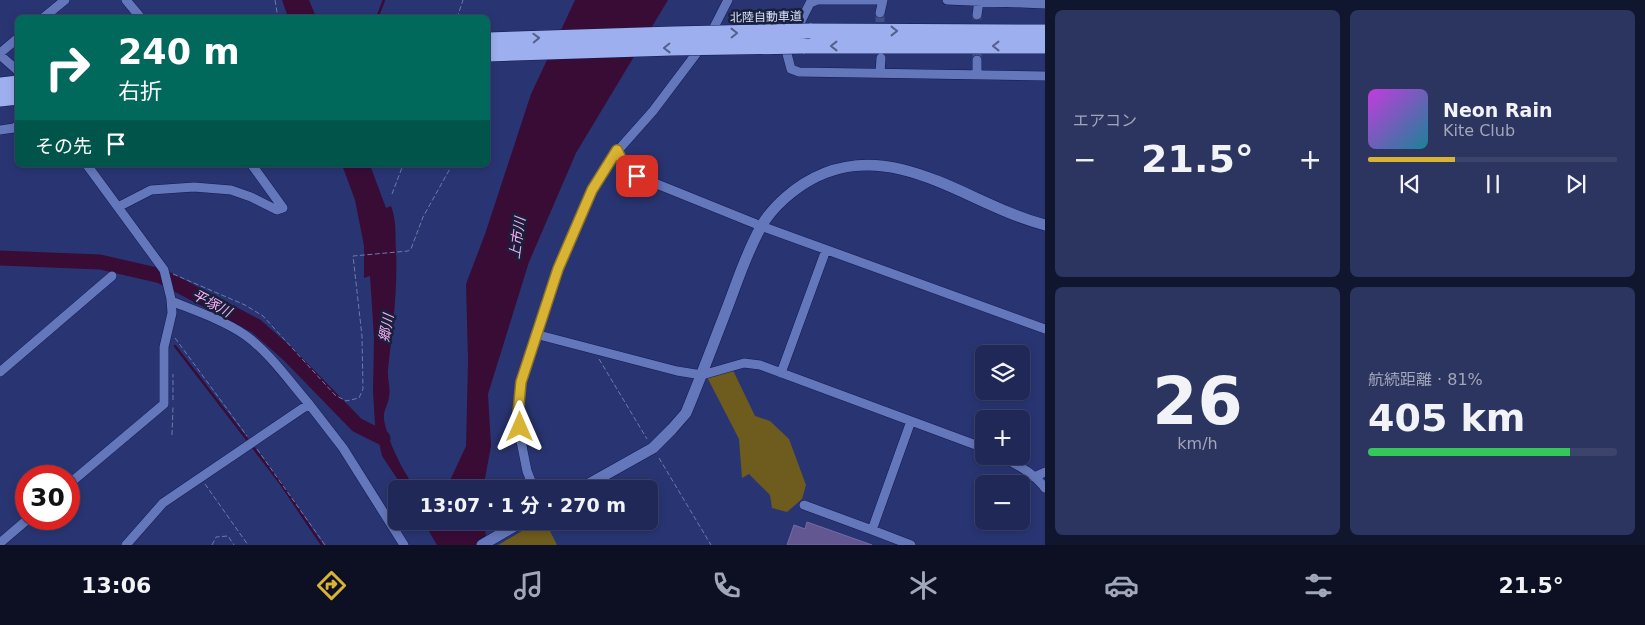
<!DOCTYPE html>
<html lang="ja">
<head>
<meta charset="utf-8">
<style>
  body { margin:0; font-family:"DejaVu Sans","Noto Sans JP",sans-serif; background:#2c3460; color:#f1f3f6; height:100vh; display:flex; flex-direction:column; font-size:19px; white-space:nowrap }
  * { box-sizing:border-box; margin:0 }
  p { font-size:16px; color:#a1a6b9 }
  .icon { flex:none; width:28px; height:28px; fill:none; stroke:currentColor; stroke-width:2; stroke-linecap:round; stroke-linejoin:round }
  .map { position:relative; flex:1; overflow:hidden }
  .drawer { display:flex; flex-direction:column; gap:10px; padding:10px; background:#11162f; width:600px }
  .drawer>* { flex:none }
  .guide { position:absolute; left:15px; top:15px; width:475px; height:152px; border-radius:8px; box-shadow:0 2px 8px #0003,0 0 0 1px #3c446c; background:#00695c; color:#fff; overflow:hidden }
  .controls { position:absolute; left:975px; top:345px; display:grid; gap:10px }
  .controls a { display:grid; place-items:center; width:55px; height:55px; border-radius:8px; background:#1f2856; box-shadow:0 2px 8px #0003,0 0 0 1px #3c446c; font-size:25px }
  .speed { position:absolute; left:15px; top:465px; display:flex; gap:10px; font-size:25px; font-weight:700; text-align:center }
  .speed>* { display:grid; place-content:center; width:65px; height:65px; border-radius:50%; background:#1f2856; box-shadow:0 2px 8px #0003,0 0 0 1px #3c446c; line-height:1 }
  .speed .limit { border:8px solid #d22; background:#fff; color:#111 }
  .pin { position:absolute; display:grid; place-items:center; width:42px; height:42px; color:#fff; margin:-21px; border-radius:10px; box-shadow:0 2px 8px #0006 }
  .me { position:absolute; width:55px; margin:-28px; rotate:0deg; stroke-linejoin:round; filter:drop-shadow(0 0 4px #0008) }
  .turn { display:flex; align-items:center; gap:18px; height:105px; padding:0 20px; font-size:22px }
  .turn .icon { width:65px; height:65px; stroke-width:2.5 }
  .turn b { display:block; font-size:35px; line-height:42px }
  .then { display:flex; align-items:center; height:48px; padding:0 20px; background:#0003; gap:10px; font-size:19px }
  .big { font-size:38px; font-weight:700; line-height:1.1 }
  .drawer .widget { flex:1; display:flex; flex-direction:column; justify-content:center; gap:8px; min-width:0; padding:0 18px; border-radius:8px; background:#2c3460 }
  .drawer .dial { align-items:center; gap:0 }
  .dial b { font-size:65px; line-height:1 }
  .song { display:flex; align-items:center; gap:15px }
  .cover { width:60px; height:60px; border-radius:8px; background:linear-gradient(135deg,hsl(290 70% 55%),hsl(190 70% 35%)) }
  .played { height:5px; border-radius:2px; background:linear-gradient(90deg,#d9b334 35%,#3c446c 35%) }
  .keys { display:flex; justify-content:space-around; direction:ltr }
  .heat { display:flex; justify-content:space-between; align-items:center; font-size:28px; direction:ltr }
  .charge { height:8px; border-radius:4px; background:linear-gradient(90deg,#34c759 81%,#3c446c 0) }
  .drawer .tiles { flex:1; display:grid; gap:10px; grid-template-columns:repeat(2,1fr) }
  .trip { position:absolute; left:388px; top:480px; width:270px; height:50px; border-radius:8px; background:#1f2856; box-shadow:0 2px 8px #0003,0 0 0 1px #3c446c; font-weight:700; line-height:50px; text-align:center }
  .tab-bar { display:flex; height:80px; justify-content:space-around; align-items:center; background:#0c1022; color:#a1a6b9 }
  .tab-bar .icon { width:35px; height:35px }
  .tab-bar .selected { color:#d9b334 }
  .tab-bar b { font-size:22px; color:#f1f3f6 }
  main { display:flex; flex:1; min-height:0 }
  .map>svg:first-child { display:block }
  .green { fill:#6e5b1e }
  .water { fill:#390c36 }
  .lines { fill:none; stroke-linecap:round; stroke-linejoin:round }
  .stream { stroke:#390c36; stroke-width:2.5 }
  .river { stroke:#390c36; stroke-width:15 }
  .building { fill:#625790; stroke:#7669ae }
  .minor-tunnel { stroke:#434f87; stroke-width:9; stroke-dasharray:9 4.5; stroke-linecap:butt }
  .minor-casing { stroke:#131955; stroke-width:10 }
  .tertiary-casing { stroke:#131955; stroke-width:12 }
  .motorway-casing { stroke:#131955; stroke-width:16 }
  .path { stroke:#6e7aaa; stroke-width:1; stroke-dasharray:5 2.5; stroke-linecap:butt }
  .minor { stroke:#6577bb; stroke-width:9 }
  .tertiary { stroke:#6577bb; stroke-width:11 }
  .motorway { stroke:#9dafee; stroke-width:15 }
  .motorway-bridge-casing { stroke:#131955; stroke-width:16; stroke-linecap:butt }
  .motorway-bridge { stroke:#9dafee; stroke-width:15 }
  .oneway { stroke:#54608c }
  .route-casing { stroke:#8d7422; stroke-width:12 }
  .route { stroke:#d9b334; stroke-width:9 }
  .labels { text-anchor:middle; stroke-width:5; stroke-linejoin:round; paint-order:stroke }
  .street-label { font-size:12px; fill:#d7e1ff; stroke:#19203c }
  .water-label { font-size:14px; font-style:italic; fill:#f9adee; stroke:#19203c }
</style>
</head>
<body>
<main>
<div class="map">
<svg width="1045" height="545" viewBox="0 0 1045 545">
  <rect width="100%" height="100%" fill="#293572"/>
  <!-- green -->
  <path class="green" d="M 730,364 L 755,416 L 770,421 L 789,439 L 806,485 L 802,499 L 787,512 L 772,508 L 770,495 L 749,474 L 742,478 L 739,439 L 707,377 Z
    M 539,521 L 545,521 L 557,545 L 498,545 Z"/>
  <!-- water -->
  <path class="water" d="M 282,0 L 309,0 L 316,17 L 288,17 Z
    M 575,0 L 668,0 L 576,153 L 529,262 L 488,394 L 491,446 L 483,489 L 446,489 L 466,446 L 468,360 L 466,284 L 485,234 L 531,94 Z
    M 342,165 L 370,165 L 386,208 L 391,206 C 397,222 395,235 396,251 C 398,291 392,331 388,370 C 387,379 391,388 389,397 C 388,405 383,411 384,419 C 387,440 403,472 416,489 L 404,489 L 382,456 L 375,425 L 373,391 L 374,338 L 370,276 L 364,278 L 364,246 L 355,200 Z
    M 423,521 L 484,521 L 487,545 L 437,545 Z"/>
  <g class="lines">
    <!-- stream -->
    <path class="stream" d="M 377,18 L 384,0
      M 175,346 L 249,442
      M 252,446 L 281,484 L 322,545"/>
    <!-- river -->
    <path class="river" d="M 0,258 L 100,262 L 161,276 L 256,326 L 288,354 L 357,425 L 383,438"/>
  </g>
  <!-- building -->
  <path class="building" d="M 807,522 L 872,545 L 787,545 L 794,525 L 805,529 Z"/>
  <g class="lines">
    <!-- minor-tunnel -->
    <path class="minor-tunnel" d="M 880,13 L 880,35
      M 977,60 L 977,15"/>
    <defs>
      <path id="minor" d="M 126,0 L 141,18
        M 947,0 L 1045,4
        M 880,13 L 883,0
        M 977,15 L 979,1
        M 43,18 L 65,0
        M 795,33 L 810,3 L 817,0 L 876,0
        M 710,35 L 728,0
        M 789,44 L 786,50 L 791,69 L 799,72 L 1045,76
        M 0,53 L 18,38
        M 0,55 L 18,71
        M 880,73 L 881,58
        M 977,74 L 977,60
        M 0,130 L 14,128 L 18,125
        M 617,150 L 624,165 L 637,176 L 761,226 L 1045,329
        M 118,207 L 151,190 L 194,187 L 231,190 L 251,197 L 277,210 L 283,208 L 252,165
        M 171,301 C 196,311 223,320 245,335 C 269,352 290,382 309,404
        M 535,334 L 677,371 L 702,375 L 744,363 L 760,365 L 984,448
        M 0,372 L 112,276
        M 781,373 L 826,250
        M 911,421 L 872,530 L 911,545
        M 1001,456 C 1017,465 1034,473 1045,488
        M 1034,477 L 1045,472
        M 69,484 L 164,404 L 164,347 L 172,313 L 171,299 L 164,270 L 87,165
        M 534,489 L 527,471 L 521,441 L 518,413 L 521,382 L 558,269 L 592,190 L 613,156 L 653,111 L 702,46
        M 804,505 L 872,530
        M 0,543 L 28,519
        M 126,545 L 163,503 L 309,404 L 343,448 L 404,545"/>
      <path id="tertiary" d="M 580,489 L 653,448 L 672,429 L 686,413 C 700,379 713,345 726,311 C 737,283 746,253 761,227 C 767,216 776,206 785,198 C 819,168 856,159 900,169 C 951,181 995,212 1045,225
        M 482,545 L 523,521"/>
      <path id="motorway" d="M 810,31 L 1045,32
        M 803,46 L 1045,46
        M 0,85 L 18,83
        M 0,99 L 18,97"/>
    </defs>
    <!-- minor casing -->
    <use href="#minor" class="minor-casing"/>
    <!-- tertiary casing -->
    <use href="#tertiary" class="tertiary-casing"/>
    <!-- motorway casing -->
    <use href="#motorway" class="motorway-casing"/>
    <!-- path -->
    <path class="path" d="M 275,0 L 278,18
      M 457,18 L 463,0
      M 488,68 L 489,68 L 488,72
      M 392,194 L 403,165
      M 173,274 L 245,305 L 263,316 L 335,395 L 346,401 L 359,398 L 363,389 L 362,336 L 353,256 L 408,251 L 411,249 L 423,217 L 452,165
      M 175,338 L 247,436
      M 599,359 L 647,439
      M 173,400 L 173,374
      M 172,435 L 173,407
      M 257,449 L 325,545
      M 659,458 L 711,545
      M 205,484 L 248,545
      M 212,545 L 216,537 L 228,536 L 234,545"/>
    <!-- minor -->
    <use href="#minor" class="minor"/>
    <!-- tertiary -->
    <use href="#tertiary" class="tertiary"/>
    <!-- motorway -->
    <use href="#motorway" class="motorway"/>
    <defs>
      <path id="motorway-bridge" d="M 488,40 L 673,34 L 810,31
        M 488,54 L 672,48 L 803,46"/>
    </defs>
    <!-- motorway-bridge casing -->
    <use href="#motorway-bridge" class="motorway-bridge-casing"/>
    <!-- motorway-bridge -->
    <use href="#motorway-bridge" class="motorway-bridge"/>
  </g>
  <!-- one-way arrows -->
  <defs><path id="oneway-chevron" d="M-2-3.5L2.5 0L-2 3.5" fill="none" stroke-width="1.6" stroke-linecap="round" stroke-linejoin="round" transform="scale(1.25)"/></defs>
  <g class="oneway">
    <use href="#oneway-chevron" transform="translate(894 31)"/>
    <use href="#oneway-chevron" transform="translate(734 33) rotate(-1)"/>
    <use href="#oneway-chevron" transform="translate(536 38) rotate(-2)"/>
    <use href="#oneway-chevron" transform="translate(834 46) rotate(180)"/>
    <use href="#oneway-chevron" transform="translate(996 46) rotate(180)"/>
    <use href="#oneway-chevron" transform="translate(667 48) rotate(179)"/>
  </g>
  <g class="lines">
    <defs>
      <path id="route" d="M 520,427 L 518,413 L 521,382 L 558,269 L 592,190 L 617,150 L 624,165 L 637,176"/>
    </defs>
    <!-- route casing -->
    <use href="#route" class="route-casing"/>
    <!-- route -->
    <use href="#route" class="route"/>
  </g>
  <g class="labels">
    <!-- street labels -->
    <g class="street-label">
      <text transform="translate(766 17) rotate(-1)" y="4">北陸自動車道</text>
    </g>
    <!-- water labels -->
    <g class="water-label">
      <text transform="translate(517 238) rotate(-82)" y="5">上市川</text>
      <text transform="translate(212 303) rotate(28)" y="5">平塚川</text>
      <text transform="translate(386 328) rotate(-80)" y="5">郷川</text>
    </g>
  </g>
</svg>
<div class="controls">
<a><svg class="icon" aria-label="layers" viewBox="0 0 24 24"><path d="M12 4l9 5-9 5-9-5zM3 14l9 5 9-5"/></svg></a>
<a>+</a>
<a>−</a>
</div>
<div class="speed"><div class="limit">30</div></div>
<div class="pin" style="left:637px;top:176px;background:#d93025"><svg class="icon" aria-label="arrive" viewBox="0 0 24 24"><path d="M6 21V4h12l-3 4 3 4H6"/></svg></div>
<svg class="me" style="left:520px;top:427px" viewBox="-20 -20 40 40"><path d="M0-17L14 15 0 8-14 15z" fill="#d9b334" stroke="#fff" stroke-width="4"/></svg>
<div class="trip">13:07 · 1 分 · 270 m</div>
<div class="guide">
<div class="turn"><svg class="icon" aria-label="right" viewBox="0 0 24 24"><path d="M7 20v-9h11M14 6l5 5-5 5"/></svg><div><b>240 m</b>右折</div></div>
<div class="then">その先<svg class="icon" aria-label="arrive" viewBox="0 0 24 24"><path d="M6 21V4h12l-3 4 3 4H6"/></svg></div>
</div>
</div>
<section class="drawer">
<div class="tiles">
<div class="widget"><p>エアコン</p>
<div class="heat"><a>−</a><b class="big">21.5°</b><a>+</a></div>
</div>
<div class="widget">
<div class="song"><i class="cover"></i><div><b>Neon Rain</b><p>Kite Club</p></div></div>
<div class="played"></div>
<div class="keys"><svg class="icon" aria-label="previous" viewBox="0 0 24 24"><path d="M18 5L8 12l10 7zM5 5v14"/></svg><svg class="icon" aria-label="pause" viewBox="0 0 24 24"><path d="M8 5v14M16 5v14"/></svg><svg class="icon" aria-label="next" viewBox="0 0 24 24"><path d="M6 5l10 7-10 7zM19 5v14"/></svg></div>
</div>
<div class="widget dial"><b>26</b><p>km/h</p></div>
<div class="widget"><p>航続距離 · 81%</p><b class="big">405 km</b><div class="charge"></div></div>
</div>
</section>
</main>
<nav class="tab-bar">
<b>13:06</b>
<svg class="icon selected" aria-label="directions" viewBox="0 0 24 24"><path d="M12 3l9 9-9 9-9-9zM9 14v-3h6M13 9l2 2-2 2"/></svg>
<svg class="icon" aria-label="music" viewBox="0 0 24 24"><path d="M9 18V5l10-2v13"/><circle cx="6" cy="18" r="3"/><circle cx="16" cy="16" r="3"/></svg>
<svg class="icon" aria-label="phone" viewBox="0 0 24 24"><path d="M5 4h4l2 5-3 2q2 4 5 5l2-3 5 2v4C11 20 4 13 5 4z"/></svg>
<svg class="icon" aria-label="climate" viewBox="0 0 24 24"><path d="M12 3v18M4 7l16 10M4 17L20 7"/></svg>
<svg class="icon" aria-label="car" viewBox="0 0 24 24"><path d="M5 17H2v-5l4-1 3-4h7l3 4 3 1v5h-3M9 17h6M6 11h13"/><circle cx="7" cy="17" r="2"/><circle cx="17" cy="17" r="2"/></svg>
<svg class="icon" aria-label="filters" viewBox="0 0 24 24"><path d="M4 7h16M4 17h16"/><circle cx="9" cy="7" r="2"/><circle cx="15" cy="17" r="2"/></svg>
<b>21.5°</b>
</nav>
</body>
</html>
